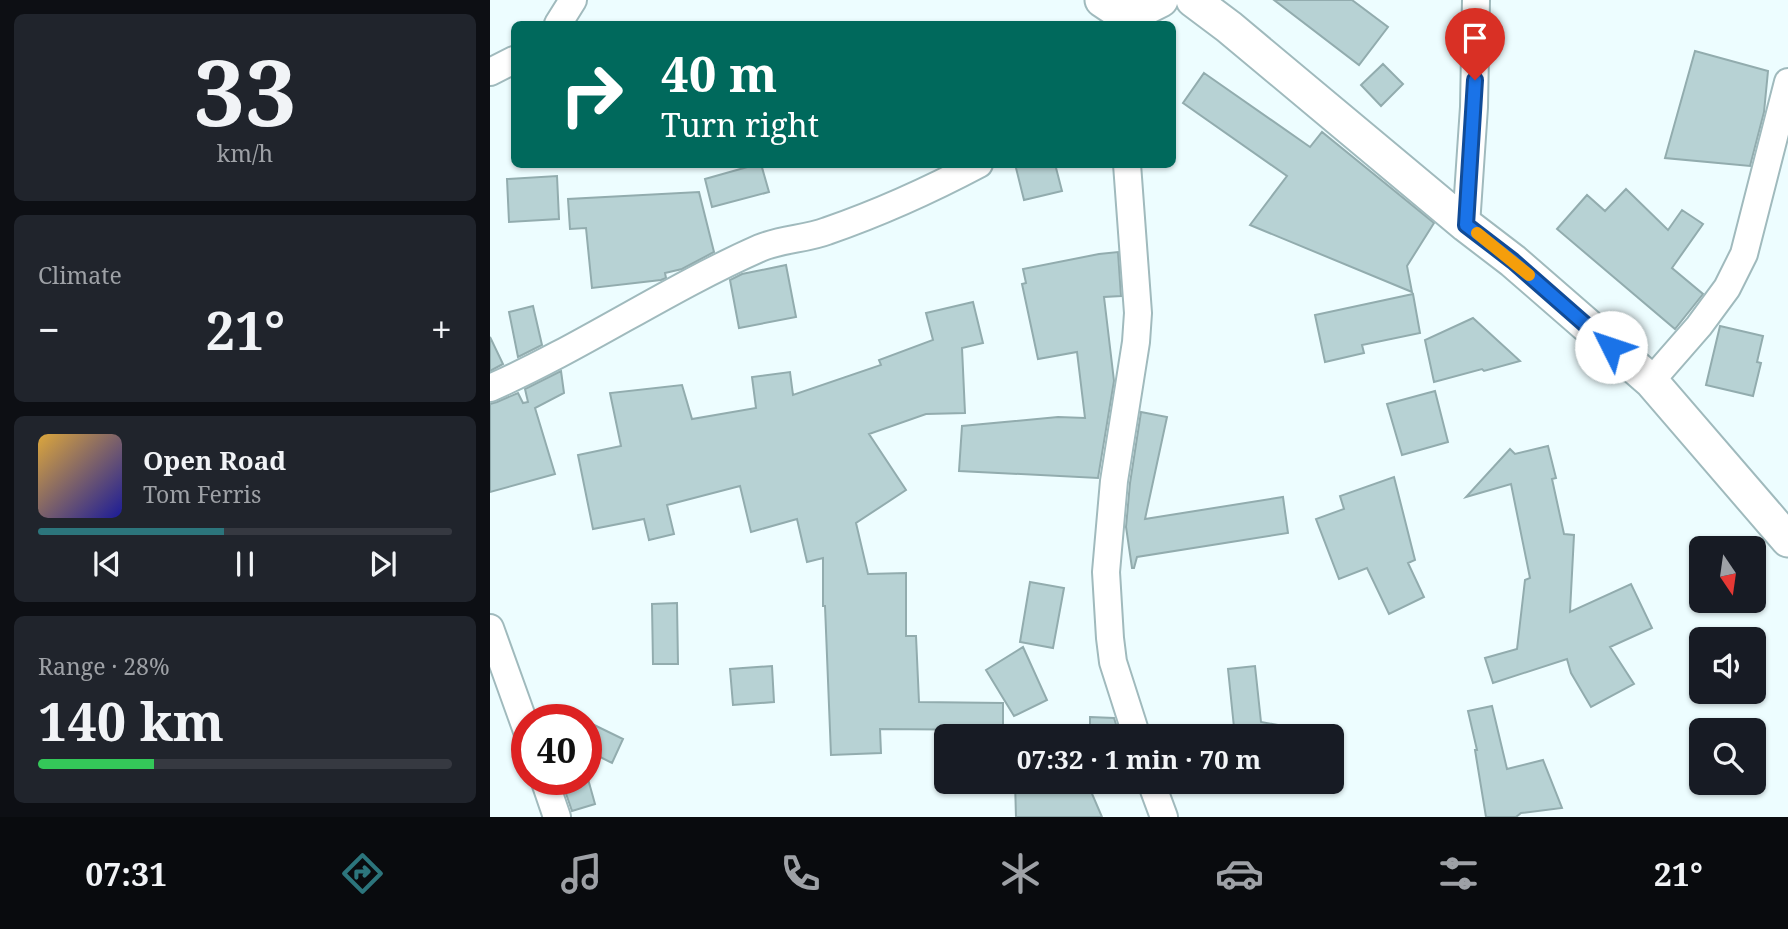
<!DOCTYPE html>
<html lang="en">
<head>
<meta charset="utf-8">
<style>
  body { margin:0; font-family:"Noto Serif",serif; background:#20242c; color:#f1f3f6; height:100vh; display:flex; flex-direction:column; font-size:26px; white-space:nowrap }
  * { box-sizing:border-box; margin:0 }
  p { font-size:23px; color:#9ea1a6 }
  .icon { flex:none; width:38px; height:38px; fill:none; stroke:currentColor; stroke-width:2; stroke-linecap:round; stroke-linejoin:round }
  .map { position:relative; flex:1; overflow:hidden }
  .panel { display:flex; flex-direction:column; gap:14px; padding:14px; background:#0d0f14; width:490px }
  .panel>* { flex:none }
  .top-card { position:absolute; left:21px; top:21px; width:665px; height:147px; border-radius:10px; box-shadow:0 2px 5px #0004; background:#00695c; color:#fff; overflow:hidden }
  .needle { width:46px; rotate:167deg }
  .buttons { position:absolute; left:1199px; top:536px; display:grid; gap:14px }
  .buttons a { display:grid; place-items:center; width:77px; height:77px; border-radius:10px; background:#171b24; box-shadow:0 2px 5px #0004; font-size:35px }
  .speed { position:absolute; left:21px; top:704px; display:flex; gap:14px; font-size:35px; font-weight:700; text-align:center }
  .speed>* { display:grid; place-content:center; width:91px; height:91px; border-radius:50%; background:#171b24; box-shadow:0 2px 5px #0004; line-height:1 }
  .speed .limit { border:10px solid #d22; background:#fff; color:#111 }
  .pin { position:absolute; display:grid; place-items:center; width:60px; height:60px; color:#fff; margin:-72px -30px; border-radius:50% 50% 50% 0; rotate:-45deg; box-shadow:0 0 7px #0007 }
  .pin .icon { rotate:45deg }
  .me { position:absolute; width:77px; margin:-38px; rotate:311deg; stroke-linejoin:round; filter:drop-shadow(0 0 5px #0008) }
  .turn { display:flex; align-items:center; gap:24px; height:147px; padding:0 35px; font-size:32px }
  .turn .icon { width:91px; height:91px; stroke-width:2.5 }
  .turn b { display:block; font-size:49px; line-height:60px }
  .big { font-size:52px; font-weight:700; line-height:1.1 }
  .panel .tile { flex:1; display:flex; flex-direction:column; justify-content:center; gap:10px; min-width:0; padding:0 24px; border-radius:10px; background:#20242c }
  .panel .dial { align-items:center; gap:0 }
  .dial b { font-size:91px; line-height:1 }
  .song { display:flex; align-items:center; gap:21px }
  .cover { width:84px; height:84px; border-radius:10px; background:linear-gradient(135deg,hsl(40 70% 55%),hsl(240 70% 35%)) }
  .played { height:7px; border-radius:4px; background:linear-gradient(90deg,#2c757c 45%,#363941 45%) }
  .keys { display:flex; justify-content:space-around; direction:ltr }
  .heat { display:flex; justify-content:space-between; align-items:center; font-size:38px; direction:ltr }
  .charge { height:10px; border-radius:5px; background:linear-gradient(90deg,#34c759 28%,#363941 0) }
  .trip { position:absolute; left:444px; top:724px; width:410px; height:70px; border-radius:10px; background:#171b24; box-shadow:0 2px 5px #0004; font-weight:700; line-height:70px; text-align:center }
  .menu { display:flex; height:112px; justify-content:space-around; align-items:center; background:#090b0e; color:#9ea1a6 }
  .menu .icon { width:49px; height:49px }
  .menu .active { color:#2c757c }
  .menu b { font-size:32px; color:#f1f3f6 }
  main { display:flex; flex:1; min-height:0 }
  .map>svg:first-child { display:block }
  .building { fill:#b7d2d4; stroke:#92acae; stroke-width:2 }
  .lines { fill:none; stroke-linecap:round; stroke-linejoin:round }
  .minor-casing { stroke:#a0babd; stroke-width:30 }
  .tertiary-casing { stroke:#a0babd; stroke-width:37 }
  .minor { stroke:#fff; stroke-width:26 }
  .tertiary { stroke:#fff; stroke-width:33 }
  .route-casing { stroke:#114b97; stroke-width:18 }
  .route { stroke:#1a73e8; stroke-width:12 }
  .slow { stroke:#f59e0b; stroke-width:12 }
</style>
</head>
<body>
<main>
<section class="panel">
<div class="tile dial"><b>33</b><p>km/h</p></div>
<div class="tile"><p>Climate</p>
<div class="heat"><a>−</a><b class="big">21°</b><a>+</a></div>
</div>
<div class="tile">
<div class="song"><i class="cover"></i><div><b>Open Road</b><p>Tom Ferris</p></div></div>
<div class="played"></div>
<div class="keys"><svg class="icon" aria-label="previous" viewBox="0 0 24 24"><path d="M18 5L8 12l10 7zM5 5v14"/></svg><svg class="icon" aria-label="pause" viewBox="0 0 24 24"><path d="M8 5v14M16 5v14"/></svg><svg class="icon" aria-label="next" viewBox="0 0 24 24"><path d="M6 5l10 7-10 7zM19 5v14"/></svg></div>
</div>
<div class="tile"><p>Range · 28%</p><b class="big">140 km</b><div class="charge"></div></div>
</section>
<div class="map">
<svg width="1298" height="817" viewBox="0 0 1298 817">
  <rect width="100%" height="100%" fill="#edfdff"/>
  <!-- building -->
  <path class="building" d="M 784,0 L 862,0 L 898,27 L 869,65 Z
    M 1205,51 L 1278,71 L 1274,112 L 1260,166 L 1175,158 Z
    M 893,64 L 913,84 L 891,106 L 871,85 Z
    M 714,73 L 820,147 L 832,132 L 944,223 L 917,266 L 922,292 L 760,225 L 797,176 L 693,103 Z
    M 268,164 L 271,164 L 279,192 L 222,207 L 215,179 Z
    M 525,164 L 565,164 L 572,191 L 534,200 Z
    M 67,176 L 69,219 L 19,222 L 17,179 Z
    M 1136,189 L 1178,230 L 1192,210 L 1213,224 L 1182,268 L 1213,294 L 1185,329 L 1067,229 L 1097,195 L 1115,211 Z
    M 209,192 L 224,252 L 192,269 L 175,273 L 176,278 L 171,280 L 102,288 L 96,228 L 80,229 L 78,199 Z
    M 628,252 L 631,296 L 614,297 L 624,381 L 608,478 L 469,471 L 472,426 L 568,417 L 595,418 L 587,352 L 548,359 L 532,284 L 536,283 L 533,269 L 609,254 Z
    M 296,265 L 306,317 L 249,328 L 240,280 L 252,274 Z
    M 923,294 L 930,333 L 872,345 L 874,353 L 835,362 L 825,315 Z
    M 483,302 L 493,343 L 472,348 L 475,413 L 436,414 L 379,434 L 416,490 L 366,523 L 378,574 L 416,573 L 416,636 L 426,636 L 429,702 L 513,703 L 513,730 L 390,729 L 391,753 L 341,755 L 335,606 L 333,606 L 333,558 L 317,562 L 307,519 L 261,532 L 250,486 L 177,505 L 184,534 L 159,540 L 154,519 L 103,529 L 88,455 L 131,446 L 120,393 L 192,385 L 202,419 L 266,408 L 262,377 L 300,372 L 303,395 L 391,365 L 389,360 L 443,340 L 436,313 Z
    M 43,306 L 52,345 L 28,357 L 19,312 Z
    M 983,318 L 1030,361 L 994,371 L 992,369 L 944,382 L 935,340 Z
    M 1230,326 L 1273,336 L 1267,362 L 1271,363 L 1263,396 L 1216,385 Z
    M 0,337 L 13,364 L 0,371 Z
    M 71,371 L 74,393 L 45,408 L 65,474 L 0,492 L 0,404 L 7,402 L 28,393 L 33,403 L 38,402 L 35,389 Z
    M 945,391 L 958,442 L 912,455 L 897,404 Z
    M 651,412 L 677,417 L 655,519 L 793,497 L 798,533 L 647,557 L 644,568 L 642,568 L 636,527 L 640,483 Z
    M 1058,446 L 1066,478 L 1062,479 L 1074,534 L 1084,535 L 1080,612 L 1141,584 L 1162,628 L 1120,647 L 1144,684 L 1101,707 L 1081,673 L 1077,659 L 1003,683 L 995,658 L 1027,649 L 1035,580 L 1040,578 L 1021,484 L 976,497 L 1020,449 L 1025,454 Z
    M 904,477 L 925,560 L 918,563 L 934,597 L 899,614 L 877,568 L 849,579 L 826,519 L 854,509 L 850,496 Z
    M 540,582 L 574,588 L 563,648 L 530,642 Z
    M 187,603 L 188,664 L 163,664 L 162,604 Z
    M 533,647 L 557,700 L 524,716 L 496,670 Z
    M 282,666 L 284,702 L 243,705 L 240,669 Z
    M 765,666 L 771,722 L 843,735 L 848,784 L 814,787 L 813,782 L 751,790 L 750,782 L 842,782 L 842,737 L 745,737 L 738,669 Z
    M 1002,706 L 1017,769 L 1053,760 L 1072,808 L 1031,813 L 1026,817 L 996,817 L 985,750 L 987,750 L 978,711 Z
    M 600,717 L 624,718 L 630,737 L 600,737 Z
    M 96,721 L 133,739 L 122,763 L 96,750 Z
    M 71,779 L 98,779 L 105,804 L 82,811 Z
    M 525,782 L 597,782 L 612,817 L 526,817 Z"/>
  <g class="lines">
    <defs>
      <path id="minor" d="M 68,24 L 83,0
        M 0,72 L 24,60
        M 637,164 L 648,313 L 646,342 L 624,481 L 616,572 L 620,638 L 623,662 L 647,737
        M 976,225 L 984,107 L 986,0
        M 1161,381 L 1209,326 L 1237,288 L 1254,254 L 1298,82
        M 0,388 C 93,347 177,289 270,248 C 291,239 316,239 337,231 C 389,213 440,190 489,164
        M 0,628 L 37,731
        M 54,779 L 67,817
        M 661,782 L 674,817"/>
      <path id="tertiary" d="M 612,0 L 624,8 L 645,13 L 671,0
        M 703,0 L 739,27 L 976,225 L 1023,261 L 1161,381 L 1298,540"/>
    </defs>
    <!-- minor casing -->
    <use href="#minor" class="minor-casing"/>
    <!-- tertiary casing -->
    <use href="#tertiary" class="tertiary-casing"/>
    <!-- minor -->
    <use href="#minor" class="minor"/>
    <!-- tertiary -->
    <use href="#tertiary" class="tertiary"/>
  </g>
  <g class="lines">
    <defs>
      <path id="route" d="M 985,80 L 976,225 L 1023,261 L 1121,347"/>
    </defs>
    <!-- route casing -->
    <use href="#route" class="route-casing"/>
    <!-- route -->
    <use href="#route" class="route"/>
    <!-- slow -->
    <path class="slow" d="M 987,233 L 1039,275"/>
  </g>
</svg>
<div class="buttons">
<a><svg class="needle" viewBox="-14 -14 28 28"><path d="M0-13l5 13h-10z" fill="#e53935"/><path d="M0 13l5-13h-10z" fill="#9ea1a6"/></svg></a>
<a><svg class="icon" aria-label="sound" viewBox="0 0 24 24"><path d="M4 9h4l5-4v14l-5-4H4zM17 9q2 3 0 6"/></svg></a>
<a><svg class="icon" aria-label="search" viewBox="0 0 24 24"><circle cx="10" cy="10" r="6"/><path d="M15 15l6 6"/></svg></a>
</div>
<div class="speed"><div class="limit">40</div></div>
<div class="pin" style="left:985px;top:80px;background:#d93025"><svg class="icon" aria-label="arrive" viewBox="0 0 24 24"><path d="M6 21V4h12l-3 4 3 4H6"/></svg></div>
<svg class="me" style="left:1121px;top:347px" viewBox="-20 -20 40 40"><circle r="19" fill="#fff"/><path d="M0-13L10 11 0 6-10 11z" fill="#1a73e8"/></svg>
<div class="trip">07:32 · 1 min · 70 m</div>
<div class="top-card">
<div class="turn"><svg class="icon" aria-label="right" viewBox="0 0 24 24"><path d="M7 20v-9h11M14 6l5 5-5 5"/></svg><div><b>40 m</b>Turn right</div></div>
</div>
</div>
</main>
<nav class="menu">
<b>07:31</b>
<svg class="icon active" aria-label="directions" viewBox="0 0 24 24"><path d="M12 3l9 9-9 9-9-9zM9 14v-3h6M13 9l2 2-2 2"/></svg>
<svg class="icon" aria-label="music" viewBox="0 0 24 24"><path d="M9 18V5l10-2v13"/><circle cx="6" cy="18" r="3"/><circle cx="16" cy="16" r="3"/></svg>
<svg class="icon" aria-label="phone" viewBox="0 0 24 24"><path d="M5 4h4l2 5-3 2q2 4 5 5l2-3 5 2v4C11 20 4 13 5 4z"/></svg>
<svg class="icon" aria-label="climate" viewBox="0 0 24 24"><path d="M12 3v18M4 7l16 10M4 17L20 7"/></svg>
<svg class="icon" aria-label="car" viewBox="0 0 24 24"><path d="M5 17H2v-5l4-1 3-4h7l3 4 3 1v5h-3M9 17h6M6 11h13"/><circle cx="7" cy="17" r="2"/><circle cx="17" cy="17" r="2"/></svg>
<svg class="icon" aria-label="filters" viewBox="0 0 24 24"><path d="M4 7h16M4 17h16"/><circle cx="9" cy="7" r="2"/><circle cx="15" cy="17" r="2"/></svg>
<b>21°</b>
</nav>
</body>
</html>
